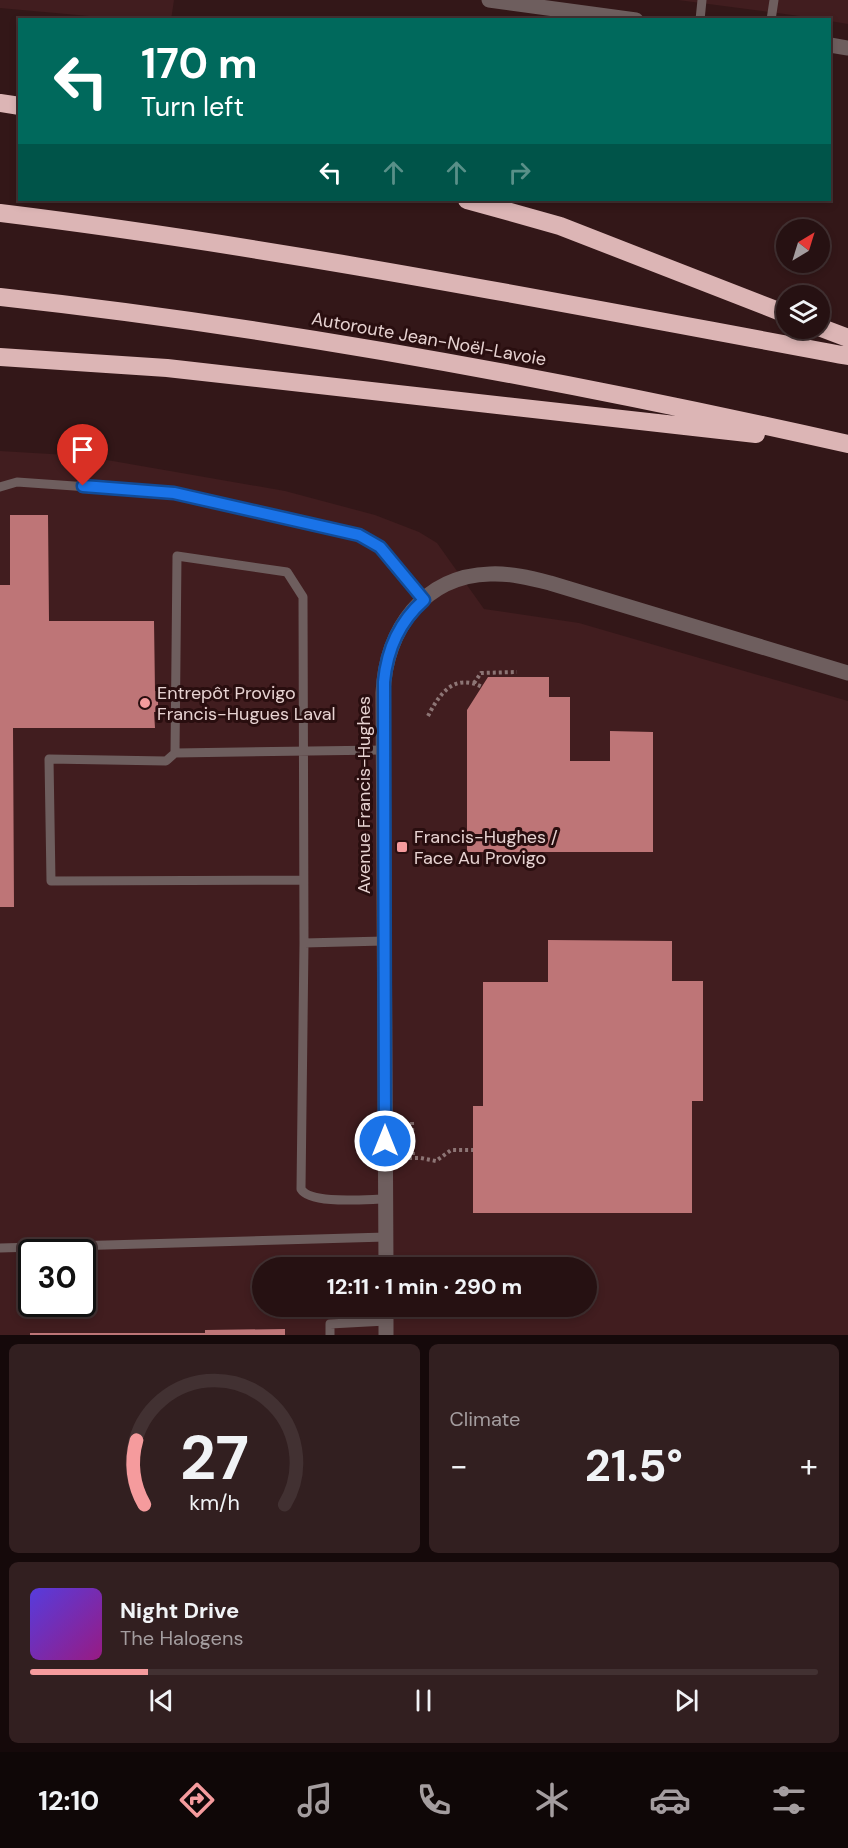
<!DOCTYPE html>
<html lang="en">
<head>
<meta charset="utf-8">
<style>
  body { margin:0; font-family:"DM Sans",sans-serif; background:#321f20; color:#f1f3f6; height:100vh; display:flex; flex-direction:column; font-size:22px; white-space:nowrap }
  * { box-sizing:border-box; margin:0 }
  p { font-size:20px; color:#a49d9f }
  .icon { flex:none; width:33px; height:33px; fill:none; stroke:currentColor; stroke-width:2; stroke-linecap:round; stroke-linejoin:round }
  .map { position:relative; height:1335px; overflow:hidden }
  .side { display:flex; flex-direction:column; gap:9px; padding:9px; background:#15090a; flex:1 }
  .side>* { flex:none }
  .banner { position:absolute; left:18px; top:18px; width:813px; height:183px; border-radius:0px; box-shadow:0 3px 9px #0003,0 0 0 2px #423132; background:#00695c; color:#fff; overflow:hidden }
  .needle { width:39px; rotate:38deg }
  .fabs { position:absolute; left:776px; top:219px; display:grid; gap:12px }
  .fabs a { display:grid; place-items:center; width:54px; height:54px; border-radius:50%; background:#261112; box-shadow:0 3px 9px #0003,0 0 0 2px #423132; font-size:30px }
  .speed { position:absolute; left:18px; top:1239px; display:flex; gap:12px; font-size:30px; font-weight:700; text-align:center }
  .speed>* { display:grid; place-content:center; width:78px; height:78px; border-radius:50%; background:#261112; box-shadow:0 3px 9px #0003,0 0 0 2px #423132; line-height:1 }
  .speed .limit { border:3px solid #111; border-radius:9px; background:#fff; color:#111 }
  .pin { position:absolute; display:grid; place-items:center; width:51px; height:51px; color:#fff; margin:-62px -26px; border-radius:50% 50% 50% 0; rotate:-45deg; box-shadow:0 0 6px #0007 }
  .pin .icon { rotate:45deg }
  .me { position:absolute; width:66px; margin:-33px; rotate:0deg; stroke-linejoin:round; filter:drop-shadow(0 0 4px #0008) }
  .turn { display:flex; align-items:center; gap:21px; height:126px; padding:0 24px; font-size:27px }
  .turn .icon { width:78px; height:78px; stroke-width:2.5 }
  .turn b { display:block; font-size:42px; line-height:51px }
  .lanes { display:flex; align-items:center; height:57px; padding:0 24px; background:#0003; justify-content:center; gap:30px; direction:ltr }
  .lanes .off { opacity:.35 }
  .big { font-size:45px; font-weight:700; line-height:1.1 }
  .side .widget { flex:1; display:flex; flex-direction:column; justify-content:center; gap:9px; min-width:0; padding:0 21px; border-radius:9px; background:#321f20 }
  .side .dial { align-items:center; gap:0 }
  .dial svg { height:156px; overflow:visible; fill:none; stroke:#423132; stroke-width:7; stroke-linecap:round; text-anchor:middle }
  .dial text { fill:#f1f3f6; stroke:none }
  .song { display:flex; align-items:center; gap:18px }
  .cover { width:72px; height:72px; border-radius:9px; background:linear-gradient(135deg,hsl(250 70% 55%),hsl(310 70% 35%)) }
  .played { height:6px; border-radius:3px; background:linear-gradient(90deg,#f59b9d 15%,#423132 15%) }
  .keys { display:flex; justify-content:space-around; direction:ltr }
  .heat { display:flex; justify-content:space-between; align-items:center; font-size:33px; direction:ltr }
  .side .tiles { flex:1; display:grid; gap:9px; grid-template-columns:1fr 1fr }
  .widget:last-child { grid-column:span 2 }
  .trip { position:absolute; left:252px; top:1257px; width:345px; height:60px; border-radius:30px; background:#261112; box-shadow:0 3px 9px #0003,0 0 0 2px #423132; font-weight:700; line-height:60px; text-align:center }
  .tab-bar { display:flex; height:96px; justify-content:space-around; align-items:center; background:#0f0707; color:#a49d9f }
  .tab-bar .icon { width:42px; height:42px }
  .tab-bar .current { color:#f59b9d }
  .tab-bar b { font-size:27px; color:#f1f3f6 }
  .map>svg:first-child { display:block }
  .built { fill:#411d1f; fill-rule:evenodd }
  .building { fill:#be7577 }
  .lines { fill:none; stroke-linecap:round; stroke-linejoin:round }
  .path { stroke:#8d7575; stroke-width:4; stroke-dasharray:3 3; stroke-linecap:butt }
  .service { stroke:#6e5e5e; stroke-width:9 }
  .minor { stroke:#6e5e5e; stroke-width:15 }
  .motorway { stroke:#dcb5b5; stroke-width:18 }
  .route-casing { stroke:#114b97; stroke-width:15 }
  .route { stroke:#1a73e8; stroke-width:10 }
  .poi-dot { fill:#f59b9d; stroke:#290e0f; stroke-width:2 }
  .labels { text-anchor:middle; stroke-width:6; stroke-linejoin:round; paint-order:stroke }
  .street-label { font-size:18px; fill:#e7d3d2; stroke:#290e0f }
  .poi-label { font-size:18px; fill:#e7d3d2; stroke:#290e0f; text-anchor:start }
</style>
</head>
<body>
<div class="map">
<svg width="848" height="1335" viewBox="0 0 848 1335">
  <rect width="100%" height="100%" fill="#331718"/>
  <!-- built -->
  <path class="built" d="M 0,0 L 174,0 L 171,20 L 122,19 L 0,8 Z
    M 678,0 L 848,0 L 848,24 L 830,21 L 830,20 Z
    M 0,451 L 84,456 L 285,491 L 375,515 L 419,532 L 437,543 L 484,609 L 579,623 L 848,701 L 848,1335 L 0,1335 ZM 32,1252 L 82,1252 L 82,1304 L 32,1304 ZM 262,1268 L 586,1268 L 586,1306 L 262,1306 Z"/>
  <!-- building -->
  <path class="building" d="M 10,515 L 48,515 L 49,621 L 154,621 L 155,691 L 158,691 L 158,712 L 154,712 L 155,728 L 13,728 L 14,907 L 0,907 L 0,585 L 10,585 Z
    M 488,677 L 549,677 L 549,697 L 570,697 L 570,761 L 610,761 L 610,731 L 653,732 L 653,852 L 467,852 L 467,710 Z
    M 548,940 L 672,941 L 672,981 L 703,981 L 703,1101 L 692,1101 L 692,1213 L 473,1213 L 473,1106 L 483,1106 L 483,982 L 548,982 Z
    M 285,1329 L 285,1335 L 30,1335 L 30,1333 L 205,1333 L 205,1330 Z"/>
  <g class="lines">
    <!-- path -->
    <path class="path" d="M 474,683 L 481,673 L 517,672
      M 428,716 C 440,693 454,673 482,687
      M 412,1122 L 413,1158
      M 403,1158 L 421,1158 L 436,1161 L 451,1150 L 473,1150"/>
    <!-- service -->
    <path class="service" d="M 700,20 L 702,0
      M 771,20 L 774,0
      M 0,487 L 17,482 L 174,493 L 359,535 L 379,547 L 424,600
      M 383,750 L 175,753 L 177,556 L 287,572 L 303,597 L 304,943 L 384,941
      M 175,753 L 166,761 L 49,759 L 51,881 L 303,880
      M 304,943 L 301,1189 C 310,1205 368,1199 385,1199
      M 0,1248 L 386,1237
      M 330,1335 L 330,1324 L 386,1321"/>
    <!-- minor -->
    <path class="minor" d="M 489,0 L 636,20
      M 830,45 L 848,48
      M 386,1268 L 383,693 C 386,630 423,576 490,574 C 510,573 530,578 550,583 L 848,673
      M 386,1306 L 386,1335"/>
    <!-- motorway -->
    <path class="motorway" d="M 0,103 L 20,106
      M 467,200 L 560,226 L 786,314
      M 0,213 C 285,248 566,304 848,356
      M 0,297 C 285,328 568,381 848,444
      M 819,327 L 848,338
      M 0,357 L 167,368 L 756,434"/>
  </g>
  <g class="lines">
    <defs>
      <path id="route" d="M 83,486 L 174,493 L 359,535 L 380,547 L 424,600 C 399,622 387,649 384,682 L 385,1141"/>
    </defs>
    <!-- route casing -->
    <use href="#route" class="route-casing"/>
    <!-- route -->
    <use href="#route" class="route"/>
  </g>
  <!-- markers -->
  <g class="poi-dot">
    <circle cx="145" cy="703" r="6"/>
    <rect x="396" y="841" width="12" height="12" rx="3"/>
  </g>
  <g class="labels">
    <!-- street labels -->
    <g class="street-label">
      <text transform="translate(429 339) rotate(10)" y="6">Autoroute Jean-Noël-Lavoie</text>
      <text transform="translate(364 795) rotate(-90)" y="6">Avenue Francis-Hughes</text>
    </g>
    <!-- poi labels -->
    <g class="poi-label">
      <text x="157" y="699">Entrepôt Provigo<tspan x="157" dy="21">Francis-Hugues Laval</tspan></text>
      <text x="414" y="843">Francis-Hughes /<tspan x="414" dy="21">Face Au Provigo</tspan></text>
    </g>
  </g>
</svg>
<div class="fabs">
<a><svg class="needle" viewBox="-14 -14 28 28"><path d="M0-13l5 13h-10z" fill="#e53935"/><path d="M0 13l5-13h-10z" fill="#a49d9f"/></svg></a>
<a><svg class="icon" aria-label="layers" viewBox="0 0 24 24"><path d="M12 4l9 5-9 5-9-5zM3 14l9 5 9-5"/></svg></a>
</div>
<div class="speed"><div class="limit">30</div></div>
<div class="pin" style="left:83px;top:486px;background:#d93025"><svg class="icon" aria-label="arrive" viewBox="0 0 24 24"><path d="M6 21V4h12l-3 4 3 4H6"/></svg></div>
<svg class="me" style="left:385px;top:1141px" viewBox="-20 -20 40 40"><circle r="17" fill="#1a73e8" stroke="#fff" stroke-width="3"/><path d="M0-11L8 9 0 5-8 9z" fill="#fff"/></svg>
<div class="trip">12:11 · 1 min · 290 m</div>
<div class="banner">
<div class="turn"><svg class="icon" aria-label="left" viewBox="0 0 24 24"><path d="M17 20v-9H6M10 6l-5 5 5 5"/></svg><div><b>170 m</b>Turn left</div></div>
<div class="lanes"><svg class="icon" aria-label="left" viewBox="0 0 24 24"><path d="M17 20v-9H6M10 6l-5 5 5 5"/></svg><svg class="icon off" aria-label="ahead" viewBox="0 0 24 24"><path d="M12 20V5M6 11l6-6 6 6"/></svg><svg class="icon off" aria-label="ahead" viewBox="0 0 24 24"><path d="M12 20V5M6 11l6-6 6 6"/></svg><svg class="icon off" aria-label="right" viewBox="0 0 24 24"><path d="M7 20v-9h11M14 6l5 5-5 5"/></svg></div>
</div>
</div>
<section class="side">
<div class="tiles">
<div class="widget dial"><svg viewBox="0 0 100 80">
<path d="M14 69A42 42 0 1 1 86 69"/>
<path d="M14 69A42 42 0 0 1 10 36" stroke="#f59b9d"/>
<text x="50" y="56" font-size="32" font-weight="700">27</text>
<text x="50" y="72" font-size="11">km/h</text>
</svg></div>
<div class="widget"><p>Climate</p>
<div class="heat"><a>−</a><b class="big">21.5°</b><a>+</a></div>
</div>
<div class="widget">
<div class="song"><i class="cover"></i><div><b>Night Drive</b><p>The Halogens</p></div></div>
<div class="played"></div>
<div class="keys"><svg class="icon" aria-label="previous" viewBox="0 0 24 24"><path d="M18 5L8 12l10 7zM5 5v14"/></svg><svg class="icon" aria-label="pause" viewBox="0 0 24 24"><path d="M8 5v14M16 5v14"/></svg><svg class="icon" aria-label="next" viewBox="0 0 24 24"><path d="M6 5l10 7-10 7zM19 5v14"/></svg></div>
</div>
</div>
</section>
<nav class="tab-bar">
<b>12:10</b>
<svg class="icon current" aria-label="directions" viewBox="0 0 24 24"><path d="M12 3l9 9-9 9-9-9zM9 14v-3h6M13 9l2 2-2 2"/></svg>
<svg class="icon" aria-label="music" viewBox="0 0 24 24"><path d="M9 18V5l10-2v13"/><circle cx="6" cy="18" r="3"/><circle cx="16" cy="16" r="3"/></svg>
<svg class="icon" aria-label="phone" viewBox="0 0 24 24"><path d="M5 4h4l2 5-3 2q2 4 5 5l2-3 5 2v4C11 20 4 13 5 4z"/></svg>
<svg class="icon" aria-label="climate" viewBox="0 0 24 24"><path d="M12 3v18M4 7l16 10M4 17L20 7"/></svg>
<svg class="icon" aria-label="car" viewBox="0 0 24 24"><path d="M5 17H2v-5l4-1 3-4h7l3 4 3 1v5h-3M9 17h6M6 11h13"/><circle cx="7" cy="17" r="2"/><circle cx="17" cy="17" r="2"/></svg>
<svg class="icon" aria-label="filters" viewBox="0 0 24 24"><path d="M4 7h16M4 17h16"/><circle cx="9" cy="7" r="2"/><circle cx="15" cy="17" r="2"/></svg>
</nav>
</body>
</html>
